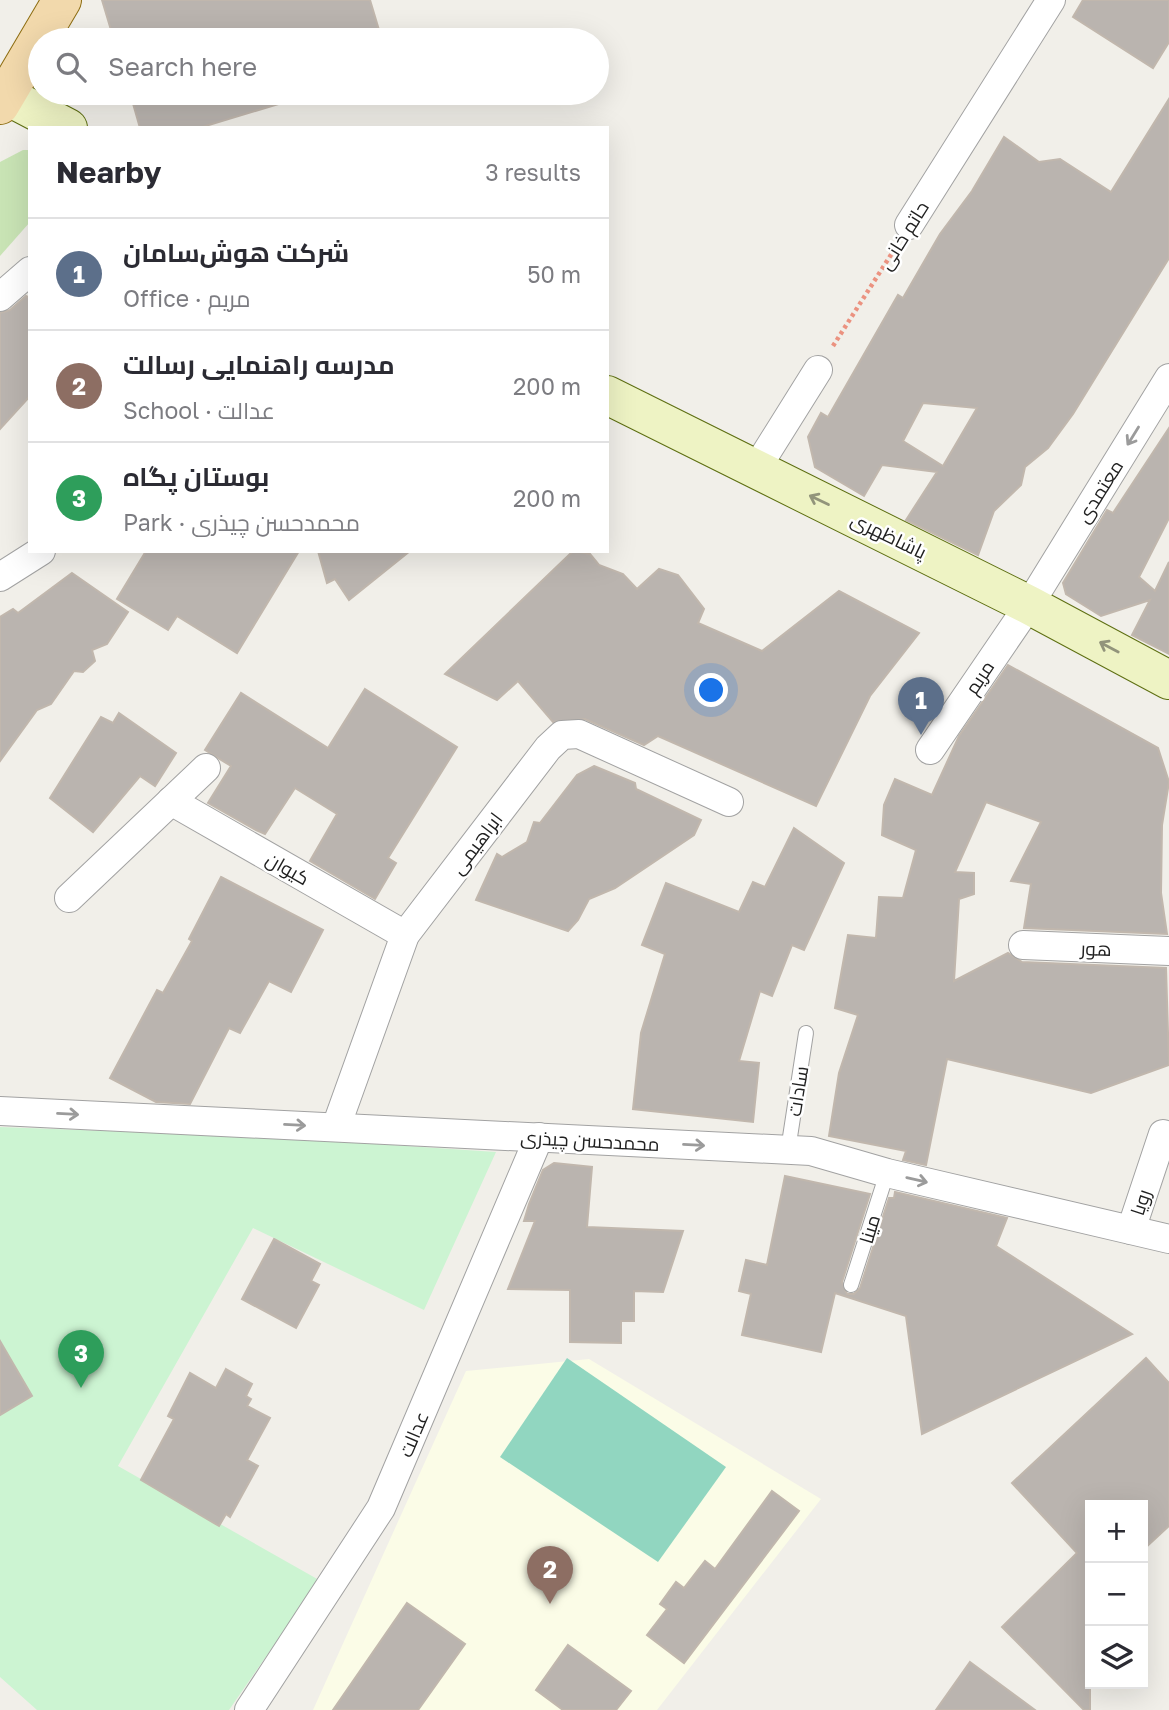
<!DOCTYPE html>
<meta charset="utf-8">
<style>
:root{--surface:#fff;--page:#f7f7f7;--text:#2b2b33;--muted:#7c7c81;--line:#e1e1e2;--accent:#ea580c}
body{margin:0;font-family:"Golos Text",Cairo,sans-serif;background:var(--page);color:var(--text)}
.controls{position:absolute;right:21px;bottom:21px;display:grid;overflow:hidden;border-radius:0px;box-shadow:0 7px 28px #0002}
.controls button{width:63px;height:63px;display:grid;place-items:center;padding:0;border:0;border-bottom:2px solid var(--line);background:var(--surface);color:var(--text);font:35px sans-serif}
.you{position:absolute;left:712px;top:691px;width:24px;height:24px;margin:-18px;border:5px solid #fff;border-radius:50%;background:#1a73e8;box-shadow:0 0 0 10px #1a73e833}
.badge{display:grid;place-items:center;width:46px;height:46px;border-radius:50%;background:var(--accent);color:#fff;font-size:23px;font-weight:700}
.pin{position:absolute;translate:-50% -58px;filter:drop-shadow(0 2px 4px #0008)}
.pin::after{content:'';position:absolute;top:37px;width:24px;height:21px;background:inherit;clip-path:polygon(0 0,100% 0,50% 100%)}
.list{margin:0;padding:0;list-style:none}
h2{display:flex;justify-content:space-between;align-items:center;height:91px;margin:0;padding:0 28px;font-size:30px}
h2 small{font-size:23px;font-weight:400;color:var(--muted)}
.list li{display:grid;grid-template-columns:46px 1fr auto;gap:21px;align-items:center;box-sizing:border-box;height:112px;padding:0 28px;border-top:2px solid var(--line)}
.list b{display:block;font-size:26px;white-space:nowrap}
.list p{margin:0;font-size:23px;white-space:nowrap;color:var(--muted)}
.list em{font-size:23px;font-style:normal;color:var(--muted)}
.icon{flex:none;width:38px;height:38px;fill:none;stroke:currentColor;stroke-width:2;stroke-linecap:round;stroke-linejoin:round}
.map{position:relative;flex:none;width:1169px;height:1710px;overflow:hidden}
.search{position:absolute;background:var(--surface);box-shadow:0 7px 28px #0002;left:28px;top:28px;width:581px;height:77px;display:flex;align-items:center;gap:18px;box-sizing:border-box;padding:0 24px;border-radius:38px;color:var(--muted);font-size:26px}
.panel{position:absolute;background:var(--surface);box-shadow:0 7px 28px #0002;left:28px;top:126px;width:581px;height:427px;border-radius:0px}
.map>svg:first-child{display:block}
</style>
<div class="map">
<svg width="1169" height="1710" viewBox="0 0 1169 1710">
<rect width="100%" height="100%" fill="#f1efe9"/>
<!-- education -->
<path fill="#fbfce7" d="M589,1359L821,1499L657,1710H313L466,1371Z"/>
<!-- grass -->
<path fill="#c9e4b5" d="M23,150H30V222L0,256V162Z"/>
<!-- park -->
<path fill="#ccf4d2" d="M0,1127L272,1137L496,1152L424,1310L253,1228L118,1466L319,1580L229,1710H37L0,1677Z"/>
<!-- pitch -->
<path fill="#91d6c0" d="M567,1358L726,1467L658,1562L500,1457Z"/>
<!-- building -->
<g fill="#bab4af" stroke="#c1b7ad" stroke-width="2" fill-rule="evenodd">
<path d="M102,0H370L382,40H114Z"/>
<path d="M1083,0H1169V42L1153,68L1073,17Z"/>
<path d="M130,93H294L295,99L199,128H140Z"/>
<path d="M1169,99V258L1073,414L1048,448L1025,467L1021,485L994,511L978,555L906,520L937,472L882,465L864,496L815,467L808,437L821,413L828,417L898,295L903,298L940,234L972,191L1004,137L1039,162L1060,159L1111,192ZM923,403L977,408L943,466L903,441Z"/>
<path d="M26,296L30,298V396L0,429V313L10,310Z"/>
<path d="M1169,428V518L1139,577L1155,591L1169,562V654L1132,635L1150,600L1101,616L1066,594L1063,583L1107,510L1113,513Z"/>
<path d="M146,551H299L237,653L177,616L168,630L117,599Z"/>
<path d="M318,551H410L349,600L335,579L327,583Z"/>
<path d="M573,551L590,554L599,565L623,574L637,589L659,569L678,575L704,609L698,623L762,651L839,591L919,633L870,696L816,806L658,736L644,745L585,719L553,722L518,681L497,700L445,674Z"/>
<path d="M72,573L128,612L107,644L92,650L95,661L83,672L74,671L51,704L37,710L0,761V617L13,609L18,613Z"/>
<path d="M1008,665L1158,748L1169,782L1162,825L1161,893L1167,934L1024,928L1031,884L1011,881L1041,822L986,802L955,872L974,873V894L959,899L954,981L1008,953L1022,962L1166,968L1169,1065L1091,1093L947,1059L926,1165L903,1160L906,1151L829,1136L839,1073L858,1015L835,1008L848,935L876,938L879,897L903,898L916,850L882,835L884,805L895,779L932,795L959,736Z"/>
<path d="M365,689L457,747L388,858L396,863L375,899L310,861L337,814L295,788L265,834L256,830L208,803L231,766L205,750L241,693L328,748Z"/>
<path d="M119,713L176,753L155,786L140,776L93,832L50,798L101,717L113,723Z"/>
<path d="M594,766L635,783L636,789L701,820L694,835L615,888L589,899L578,920L568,931L476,900L497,854L502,857L527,842L534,822L540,823L577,775Z"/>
<path d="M794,828L844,863L804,950L792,945L772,996L760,991L739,1061L759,1063L753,1122L633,1109L641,1033L665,954L642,945L666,883L739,912L753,882L765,887Z"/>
<path d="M221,877L323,930L291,992L269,981L240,1033L229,1028L190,1104L156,1102L110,1078L157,990L163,993L192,941L189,939Z"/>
<path d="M554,1163L592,1167L587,1227L683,1231L663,1292L634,1291V1321H621V1343L570,1342V1290L508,1289L535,1221H524L529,1204L543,1170Z"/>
<path d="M785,1176L870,1194L842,1282L847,1294H854L860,1288L889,1198H894L895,1192L1007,1218L996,1246L1132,1334L922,1434L906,1316L835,1293L821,1352L742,1335L751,1294L739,1291L746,1260L767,1265Z"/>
<path d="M274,1239L320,1264L311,1281L319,1285L296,1328L242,1299Z"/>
<path d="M0,1341L32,1396L0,1415Z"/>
<path d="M1146,1358L1169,1383V1526L1143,1550V1505H1090V1710H1084L1002,1627L1077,1553L1012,1483Z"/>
<path d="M226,1369L252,1384L246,1396L251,1399L247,1406L270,1418L247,1460L258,1466L230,1517L226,1514L219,1526L141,1480L174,1419L168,1416L190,1373L216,1388Z"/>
<path d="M772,1491L799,1511L684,1663L647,1635L667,1609L660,1604L676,1582L684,1588L705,1561L715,1569Z"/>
<path d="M407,1603L465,1644L418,1710H333Z"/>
<path d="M568,1645L631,1691L616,1710H563L536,1690Z"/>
<path d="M970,1662L1035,1710H936Z"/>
</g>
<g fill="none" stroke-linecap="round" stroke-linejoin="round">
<defs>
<g id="service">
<path d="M788,1150L806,1033"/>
<path d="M851,1285L887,1173"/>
</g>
<g id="minor">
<path d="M909,225L1051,0"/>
<path d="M0,297L30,271"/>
<path d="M756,469L818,370"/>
<path d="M0,577L41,551"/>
<path d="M930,750L1029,605L1169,378"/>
<path d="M171,801L405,935"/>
<path d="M69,898L206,768"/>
<path d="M1023,945L1169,951"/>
<path d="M0,1111L811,1151L887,1173L1169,1239"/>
<path d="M336,1127L405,935L548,748L562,735L579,734L729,802"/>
<path d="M1131,1230L1163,1134"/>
<path d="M249,1710L381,1508L539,1137"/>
</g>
<g id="secondary">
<path d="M5,95L68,128"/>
<path d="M607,395L1029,605L1169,680"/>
</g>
<path id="primary" d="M0,105L62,0"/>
</defs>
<!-- service casing -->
<use href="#service" stroke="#a2a2a2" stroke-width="16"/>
<!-- minor casing -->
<use href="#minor" stroke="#a2a2a2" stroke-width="30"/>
<!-- secondary casing -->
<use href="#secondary" stroke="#5e6f12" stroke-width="40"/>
<!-- primary casing -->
<use href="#primary" stroke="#8d6d11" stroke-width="40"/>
<!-- path -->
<path stroke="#eb9280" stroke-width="4.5" stroke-dasharray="3.5 3.5" stroke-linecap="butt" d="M833,346L894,250"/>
<!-- service -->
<use href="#service" stroke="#fff" stroke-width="14"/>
<!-- minor -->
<use href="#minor" stroke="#fff" stroke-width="28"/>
<!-- secondary -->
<use href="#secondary" stroke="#eef3c4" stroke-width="38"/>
<!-- primary -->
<use href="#primary" stroke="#f2d9ac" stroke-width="38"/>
</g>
<!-- one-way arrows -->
<defs><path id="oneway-shaft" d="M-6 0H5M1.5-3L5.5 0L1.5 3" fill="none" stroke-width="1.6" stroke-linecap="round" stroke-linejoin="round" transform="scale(1.75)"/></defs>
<g stroke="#9b9b9b">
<use href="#oneway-shaft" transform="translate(1133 436) rotate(122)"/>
<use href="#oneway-shaft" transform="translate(68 1114) rotate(3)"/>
<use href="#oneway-shaft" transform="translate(295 1125) rotate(3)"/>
<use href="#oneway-shaft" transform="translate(694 1145) rotate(3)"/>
<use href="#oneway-shaft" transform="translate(917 1180) rotate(13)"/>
</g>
<g stroke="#92947b">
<use href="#oneway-shaft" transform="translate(819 500) rotate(-154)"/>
<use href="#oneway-shaft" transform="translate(1109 647) rotate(-152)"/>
</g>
<g text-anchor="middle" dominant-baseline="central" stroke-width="5" stroke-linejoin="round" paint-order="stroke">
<!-- street labels -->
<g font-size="19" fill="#212121" stroke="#fff">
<text transform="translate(903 235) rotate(-58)">حاتم خانی</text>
<text transform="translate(1099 491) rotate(-58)">معتمدی</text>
<text transform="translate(889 535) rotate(26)">پاشاظهری</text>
<text transform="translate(979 677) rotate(-56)">مریم</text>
<text transform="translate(476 843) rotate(-53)">ابراهیمی</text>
<text transform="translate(288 868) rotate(30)">کیوان</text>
<text transform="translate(1096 948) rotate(2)">هور</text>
<text transform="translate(797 1091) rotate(-81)">سادات</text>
<text transform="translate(590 1140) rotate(3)">محمدحسن چیذری</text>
<text transform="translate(1140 1202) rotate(-72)">رویا</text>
<text transform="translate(869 1229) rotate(-73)">مینا</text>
<text transform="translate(413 1434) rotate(-67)">عدالت</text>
</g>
</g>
</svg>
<div class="controls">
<button>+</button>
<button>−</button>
<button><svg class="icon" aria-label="layers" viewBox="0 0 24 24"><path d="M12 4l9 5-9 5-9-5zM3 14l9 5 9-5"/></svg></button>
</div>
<div class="you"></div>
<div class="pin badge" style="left:921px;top:735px;background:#5c6f8a">1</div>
<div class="pin badge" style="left:550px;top:1604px;background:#8d6e63">2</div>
<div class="pin badge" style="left:81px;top:1388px;background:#2e9e5b">3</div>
<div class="search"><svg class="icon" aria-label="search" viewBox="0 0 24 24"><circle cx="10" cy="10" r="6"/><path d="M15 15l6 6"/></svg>Search here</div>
<section class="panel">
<h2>Nearby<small>3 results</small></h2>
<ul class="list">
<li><span class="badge" style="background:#5c6f8a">1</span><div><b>شرکت هوش‌سامان</b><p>Office · مریم</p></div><em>50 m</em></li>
<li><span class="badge" style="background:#8d6e63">2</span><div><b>مدرسه راهنمایی رسالت</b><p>School · عدالت</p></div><em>200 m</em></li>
<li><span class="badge" style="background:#2e9e5b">3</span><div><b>بوستان پگاه</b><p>Park · محمدحسن چیذری</p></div><em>200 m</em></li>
</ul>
</section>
</div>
